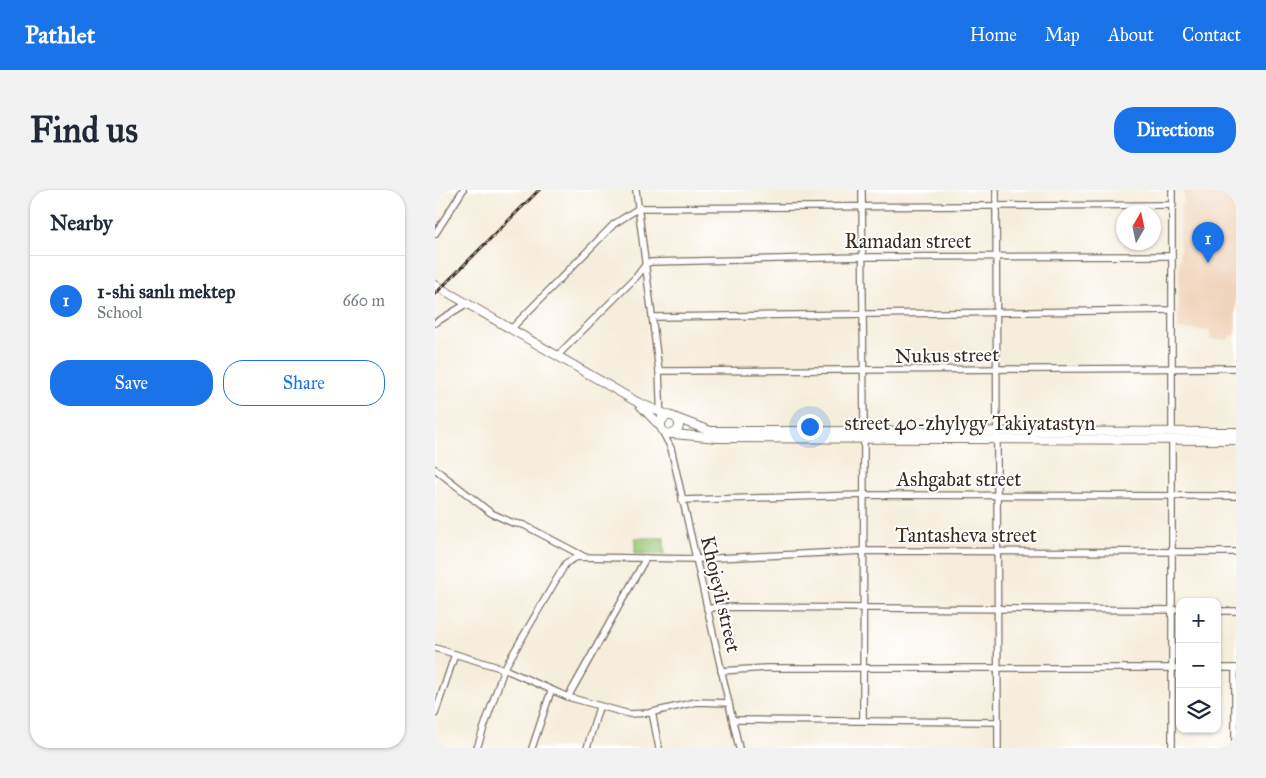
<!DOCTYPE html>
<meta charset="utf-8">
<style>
:root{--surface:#fff;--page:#f2f2f3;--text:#1f2937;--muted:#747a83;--line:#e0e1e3;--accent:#1a73e8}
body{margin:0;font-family:"IM FELL Great Primer",serif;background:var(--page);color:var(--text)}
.controls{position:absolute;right:15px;bottom:15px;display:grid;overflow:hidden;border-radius:10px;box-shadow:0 1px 4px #0004}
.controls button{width:45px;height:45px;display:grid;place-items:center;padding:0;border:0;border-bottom:1px solid var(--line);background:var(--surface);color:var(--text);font:25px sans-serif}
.compass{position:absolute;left:681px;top:15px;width:45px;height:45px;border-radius:50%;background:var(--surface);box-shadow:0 1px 4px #0004;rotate:9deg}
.you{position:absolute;left:374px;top:236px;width:18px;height:18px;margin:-12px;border:4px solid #fff;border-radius:50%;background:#1a73e8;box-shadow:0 0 0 8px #1a73e833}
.badge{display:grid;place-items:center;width:32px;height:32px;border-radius:50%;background:var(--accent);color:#fff;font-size:16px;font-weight:700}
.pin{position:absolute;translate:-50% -41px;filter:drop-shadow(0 1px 2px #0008)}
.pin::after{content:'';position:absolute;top:26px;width:18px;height:15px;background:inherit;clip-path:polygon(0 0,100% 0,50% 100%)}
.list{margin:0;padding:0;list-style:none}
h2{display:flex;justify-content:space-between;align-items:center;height:65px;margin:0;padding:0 20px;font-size:21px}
h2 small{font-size:16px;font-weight:400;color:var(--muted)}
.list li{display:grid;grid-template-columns:32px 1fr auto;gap:15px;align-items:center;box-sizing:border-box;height:90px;padding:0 20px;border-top:1px solid var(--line)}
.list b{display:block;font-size:19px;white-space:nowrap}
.list p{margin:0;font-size:16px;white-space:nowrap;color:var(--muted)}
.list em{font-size:16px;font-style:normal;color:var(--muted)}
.actions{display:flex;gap:10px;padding:15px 20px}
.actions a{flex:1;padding:11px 0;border:1px solid var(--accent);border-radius:20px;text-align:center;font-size:18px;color:var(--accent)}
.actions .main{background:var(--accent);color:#fff}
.icon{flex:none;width:28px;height:28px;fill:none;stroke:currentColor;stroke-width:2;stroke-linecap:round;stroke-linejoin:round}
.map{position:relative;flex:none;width:801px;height:558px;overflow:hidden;border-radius:20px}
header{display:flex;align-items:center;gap:30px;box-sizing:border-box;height:70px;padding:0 25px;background:var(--accent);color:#fff}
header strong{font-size:24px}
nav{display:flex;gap:28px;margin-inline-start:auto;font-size:18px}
.intro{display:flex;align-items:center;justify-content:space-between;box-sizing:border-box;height:120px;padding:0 30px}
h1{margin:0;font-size:35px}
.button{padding:12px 22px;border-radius:20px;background:var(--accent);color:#fff;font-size:18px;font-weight:700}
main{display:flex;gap:30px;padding:0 30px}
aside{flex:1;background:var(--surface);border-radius:20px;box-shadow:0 1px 4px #0004}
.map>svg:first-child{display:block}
</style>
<header>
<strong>Pathlet</strong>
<nav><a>Home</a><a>Map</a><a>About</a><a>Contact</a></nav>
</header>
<div class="intro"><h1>Find us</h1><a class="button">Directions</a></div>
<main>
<aside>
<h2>Nearby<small></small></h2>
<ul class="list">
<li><span class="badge">1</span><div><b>1-shi sanlı mektep</b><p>School</p></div><em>660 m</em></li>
</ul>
<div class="actions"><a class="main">Save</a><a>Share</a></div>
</aside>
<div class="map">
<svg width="801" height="558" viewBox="0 0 801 558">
<rect width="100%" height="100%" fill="#fff"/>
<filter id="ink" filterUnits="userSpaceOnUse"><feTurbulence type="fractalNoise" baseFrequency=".02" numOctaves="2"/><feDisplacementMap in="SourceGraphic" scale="10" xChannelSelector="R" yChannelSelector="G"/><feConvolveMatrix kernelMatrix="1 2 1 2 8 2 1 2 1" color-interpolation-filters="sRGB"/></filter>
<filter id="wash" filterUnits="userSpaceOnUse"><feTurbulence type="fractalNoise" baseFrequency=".0096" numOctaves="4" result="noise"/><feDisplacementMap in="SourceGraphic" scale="20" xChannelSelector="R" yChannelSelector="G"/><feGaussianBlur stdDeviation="1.12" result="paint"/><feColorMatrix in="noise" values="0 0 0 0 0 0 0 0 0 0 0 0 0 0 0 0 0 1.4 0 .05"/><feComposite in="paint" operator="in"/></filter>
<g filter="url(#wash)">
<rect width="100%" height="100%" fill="#f6eedc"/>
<!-- built -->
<path fill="#f0d5bc" d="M749,0H801V146H794V150L775,149V141L743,139L746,14L749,13Z"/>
<!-- green -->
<rect fill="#99c572" stroke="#6a7848" x="200" y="348" width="29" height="16"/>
</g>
<g filter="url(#ink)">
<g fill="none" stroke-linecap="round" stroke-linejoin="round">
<defs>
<g id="minor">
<path d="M201,0L224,181L226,233"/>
<path d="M427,0L429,240"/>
<path d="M561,0L563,558"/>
<path d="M0,44L28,0"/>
<path d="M218,127L737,120"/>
<path d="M0,133L31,114"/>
<path d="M76,139L179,34L204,18L738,15"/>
<path d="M122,166L202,86L211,74L216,72L427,67L737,66"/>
<path d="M224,181L801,178"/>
<path d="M227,241L236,258L304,558"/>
<path d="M737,242V0"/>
<path d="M737,250V558"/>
<path d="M0,279L56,323L78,333L89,335L148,366"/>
<path d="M247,310L429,305L801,306"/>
<path d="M272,419L283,417L745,420"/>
<path d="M782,421H801"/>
<path d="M0,458L69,479L133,507L194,524L214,523L261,512L294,513"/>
<path d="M782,478H801"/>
<path d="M800,478V558"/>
<path d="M286,481L331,478H745"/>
<path d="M133,507L211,368"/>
<path d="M217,522L224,558"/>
<path d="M0,524L20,464"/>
<path d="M428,529L429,248"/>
<path d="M298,530L563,532"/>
<path d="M42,558L69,479L131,373L142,367L261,369L429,361L801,362"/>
<path d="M97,558L116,501"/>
<path d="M152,558L164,517"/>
</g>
<g id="major">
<path d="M0,95L202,212L235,226"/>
<path d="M205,215L225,236"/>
<circle cx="235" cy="235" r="9"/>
<path d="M241,228L275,241L801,242"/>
<path d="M238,244L283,248L801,250"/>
</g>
</defs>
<!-- minor casing -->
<use href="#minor" stroke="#7c6f60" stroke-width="8"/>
<!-- major casing -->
<use href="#major" stroke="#7c6f60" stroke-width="10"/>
<!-- minor -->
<use href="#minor" stroke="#fff" stroke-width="5.5"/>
<!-- major -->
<use href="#major" stroke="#fff" stroke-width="8"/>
<defs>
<path id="rail" d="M0,104L104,0"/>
</defs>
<!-- rail casing -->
<use href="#rail" stroke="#3b2a1e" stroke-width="3"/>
<!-- rail -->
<use href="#rail" stroke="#fff" stroke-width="1" stroke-dasharray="4" stroke-linecap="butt"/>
</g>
</g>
<g text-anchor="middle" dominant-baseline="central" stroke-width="4" stroke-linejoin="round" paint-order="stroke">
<!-- street labels -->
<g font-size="20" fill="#3b2a1e" stroke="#fff">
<text x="473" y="51">Ramadan street</text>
<text transform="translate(512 165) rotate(-1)">Nukus street</text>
<text x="535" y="233">street 40-zhylygy Takiyatastyn</text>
<text x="524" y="289">Ashgabat street</text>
<text x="531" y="345">Tantasheva street</text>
<text transform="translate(286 404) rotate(77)">Khojeyli street</text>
</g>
</g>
</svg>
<div class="controls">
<button>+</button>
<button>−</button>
<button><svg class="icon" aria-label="layers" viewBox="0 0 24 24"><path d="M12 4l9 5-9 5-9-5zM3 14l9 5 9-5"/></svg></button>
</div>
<svg class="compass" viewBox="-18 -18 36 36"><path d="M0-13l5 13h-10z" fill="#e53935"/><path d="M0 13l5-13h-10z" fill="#747a83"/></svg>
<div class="you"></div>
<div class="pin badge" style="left:773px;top:73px">1</div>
</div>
</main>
